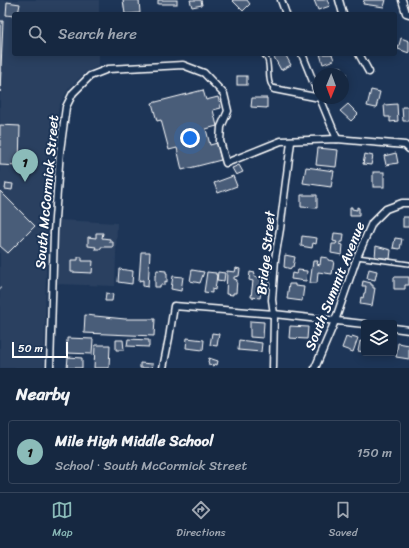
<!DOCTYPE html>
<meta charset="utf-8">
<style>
:root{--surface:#162841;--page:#1f3048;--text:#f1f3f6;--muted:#9ea6b1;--line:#35445a;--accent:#8bbbb9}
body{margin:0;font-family:Sriracha,sans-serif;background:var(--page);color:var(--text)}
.controls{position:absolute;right:12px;bottom:12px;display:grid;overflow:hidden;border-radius:4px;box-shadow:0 2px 10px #0003}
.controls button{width:36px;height:36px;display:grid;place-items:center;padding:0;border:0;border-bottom:1px solid var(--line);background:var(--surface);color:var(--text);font:20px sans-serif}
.compass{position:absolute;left:313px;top:68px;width:36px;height:36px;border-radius:50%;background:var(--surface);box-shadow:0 2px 10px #0003;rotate:181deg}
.scale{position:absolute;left:12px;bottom:10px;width:56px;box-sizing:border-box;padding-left:4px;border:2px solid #fff;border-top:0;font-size:11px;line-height:14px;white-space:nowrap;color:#fff;-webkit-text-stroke:3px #1d3557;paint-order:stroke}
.you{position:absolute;left:190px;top:138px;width:14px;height:14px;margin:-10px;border:3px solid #fff;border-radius:50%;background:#1a73e8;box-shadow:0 0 0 6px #1a73e833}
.badge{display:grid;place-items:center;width:26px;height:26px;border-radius:50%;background:var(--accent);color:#111;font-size:13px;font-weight:700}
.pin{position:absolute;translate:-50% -33px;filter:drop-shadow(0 1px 2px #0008)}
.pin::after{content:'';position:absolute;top:21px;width:14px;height:12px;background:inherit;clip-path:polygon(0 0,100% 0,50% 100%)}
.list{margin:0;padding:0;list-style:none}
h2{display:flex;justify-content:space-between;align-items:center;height:52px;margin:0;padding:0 16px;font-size:17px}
h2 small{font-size:13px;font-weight:400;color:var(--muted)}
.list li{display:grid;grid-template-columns:26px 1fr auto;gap:12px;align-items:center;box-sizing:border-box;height:64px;margin:0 8px 8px;padding:0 8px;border:1px solid var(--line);border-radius:4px}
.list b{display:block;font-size:15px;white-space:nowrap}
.list p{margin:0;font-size:13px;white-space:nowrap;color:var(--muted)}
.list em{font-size:13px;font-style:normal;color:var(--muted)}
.icon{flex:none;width:22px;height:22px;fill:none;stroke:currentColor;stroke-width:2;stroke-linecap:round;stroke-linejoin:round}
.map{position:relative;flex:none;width:409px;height:368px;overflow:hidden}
.search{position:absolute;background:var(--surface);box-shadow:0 2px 10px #0003;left:12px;right:12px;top:12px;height:44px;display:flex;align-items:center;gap:10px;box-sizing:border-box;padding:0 14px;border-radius:4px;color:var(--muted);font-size:15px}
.sheet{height:124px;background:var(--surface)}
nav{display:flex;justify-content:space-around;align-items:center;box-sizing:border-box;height:56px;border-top:1px solid var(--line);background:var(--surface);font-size:11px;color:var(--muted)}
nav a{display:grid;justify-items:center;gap:2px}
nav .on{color:var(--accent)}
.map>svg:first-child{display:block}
</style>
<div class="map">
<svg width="409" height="368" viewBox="0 0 409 368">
<rect width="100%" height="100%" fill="#1d3557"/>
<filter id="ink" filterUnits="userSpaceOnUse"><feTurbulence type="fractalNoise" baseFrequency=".025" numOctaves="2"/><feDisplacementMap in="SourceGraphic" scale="8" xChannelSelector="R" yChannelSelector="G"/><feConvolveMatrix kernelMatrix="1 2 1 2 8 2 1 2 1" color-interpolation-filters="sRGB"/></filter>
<g filter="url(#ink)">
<!-- built -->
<g fill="#2a4161">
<path d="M0,0H99V14H14V54H99V66L86,72L69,88L59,106L54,141L47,223L44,368H0Z"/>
<path d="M59,220L117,223L115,286L56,284Z"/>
</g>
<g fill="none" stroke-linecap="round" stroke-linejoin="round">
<!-- stream -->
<path stroke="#a0aab8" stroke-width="2" d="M0,288V289"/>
</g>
<!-- building -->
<g fill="#4a5d79" stroke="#fff">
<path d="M123,0H139L140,13L125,14Z"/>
<rect x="158" y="0" width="19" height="4"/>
<path d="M190,0H201L202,5L192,7Z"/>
<path d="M232,0H247L250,4L243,11Z"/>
<path d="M314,0H327L330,6L318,10Z"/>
<path d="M364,0H386L384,7L363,4Z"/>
<path d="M7,2L20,4L18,14H14V16L6,15Z"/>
<path d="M0,21H3L0,92Z"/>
<path d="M401,38L409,41V53L398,49Z"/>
<path d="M279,54H285L291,65L281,70L274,57Z"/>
<path d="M320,54H332L334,60L323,64Z"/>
<path d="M336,67H342V73H346V87H343V74H336Z"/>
<rect x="237" y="76" width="10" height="9"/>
<path d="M203,90L206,100L218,97L221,108L213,110L217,126L206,129L210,145L217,143L221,160L182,170L177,148L169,150L161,120L157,121L152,103Z"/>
<path d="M371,90L380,92L376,108L367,106Z"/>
<path d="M252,98H267V108L251,107Z"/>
<path d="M348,104L358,114L351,121L340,111Z"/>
<path d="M397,104L398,121L390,122V117H385L384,105Z"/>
<path d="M402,107H409V121H403Z"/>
<path d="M0,125L20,126L19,166L0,165Z"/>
<path d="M318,148L338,150L336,167L316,165Z"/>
<path d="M396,153L398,163L386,165L384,156Z"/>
<path d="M365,154L373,156L371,165L363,164Z"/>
<path d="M239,165L243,172L236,175L232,168Z"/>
<path d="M306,167L334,171L331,187L303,183Z"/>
<rect x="373" y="172" width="11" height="15"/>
<path d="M233,176L237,186L218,193L214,183Z"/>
<path d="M6,183L13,184L12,190L5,189Z"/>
<path d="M0,191L35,226L8,253L0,246Z"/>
<path d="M301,195H317V208L301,207Z"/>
<path d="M350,207H352V209L357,210V207L359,208V216H350Z"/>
<rect x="403" y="217" width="6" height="10"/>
<path d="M96,233H103L102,238L110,239V242H113V247H101V249H95L96,247L88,246V237L96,238Z"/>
<path d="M334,233L344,234L343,242H340V244L343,245L342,255L331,253L332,244H336L337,242L333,241Z"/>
<path d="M302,236L317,238L316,244L313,243L312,248L301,246Z"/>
<path d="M395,238L402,239L400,249L393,248Z"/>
<path d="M376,246L391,250L390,259L375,257Z"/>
<path d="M141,252H150L148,287L143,286V280L139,281Z"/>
<path d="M285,255L295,257L293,267H291V269L284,267Z"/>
<path d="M78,257H82V261H93L92,273L71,272V260H78Z"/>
<path d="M321,257L328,258V260L334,261L332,274L318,272L317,283H310L313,261H318L317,264L320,265Z"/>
<path d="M236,268L240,269L239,276L234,277V279L237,280L236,293H233V295L226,294L227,271L235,272Z"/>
<path d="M119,269L133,271L132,284L118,282Z"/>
<path d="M369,269L377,271L375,280L367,278Z"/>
<path d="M157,270L166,271V273H167V282L165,281V285H160V287H155V275H156Z"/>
<path d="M192,270L204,272L200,283L190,281Z"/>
<path d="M298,270L307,271L306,281L291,279L292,273L296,274Z"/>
<path d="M207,272L216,273V275H217L215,290L212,289V293L204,292Z"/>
<path d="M218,272L225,273L224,281L217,280Z"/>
<path d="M250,272L255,273L254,277L263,278L260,298L251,297L253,281L249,280Z"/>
<path d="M173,276L183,277L181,291L171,289Z"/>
<path d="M394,277H409V285H405V289H394Z"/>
<path d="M363,281L371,283V285H373V288H375L372,306L360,304L361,297L363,298L364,293H365L366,286H362Z"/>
<path d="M289,284H295V286L304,287L302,301L287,299Z"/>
<path d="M106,293L113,294L112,301H105Z"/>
<path d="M85,315L125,319H155L154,336L84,333Z"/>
<path d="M250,321L264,322L263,338L250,337Z"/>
<path d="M290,326L308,327L307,339L289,338Z"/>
<path d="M212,333L219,334L217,346L210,345Z"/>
<path d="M352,336L358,338L353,352L342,348L346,337L351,339Z"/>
<path d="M312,337L317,338L316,346L310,345Z"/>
<path d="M67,338L93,339L92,354L67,353Z"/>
<path d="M187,338L204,340L203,350L186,348Z"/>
<path d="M128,339L149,340V347L127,346Z"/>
<path d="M116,340H123L124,350H116Z"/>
<path d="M239,340L262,343L261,352L238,350Z"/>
<path d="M363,340L364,352L358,351L360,341L363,342Z"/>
<path d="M398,343L409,345V359L396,357Z"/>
<path d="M95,345H110L109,368H94Z"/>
<path d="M68,357L82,358V368H67Z"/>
<path d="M209,358L218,361L217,365L214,364V366L208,365L209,363L208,362Z"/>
<path d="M140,363L153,364L152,368H140Z"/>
</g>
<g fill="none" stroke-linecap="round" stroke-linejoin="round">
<defs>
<g id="lane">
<path d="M263,54C271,60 267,74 270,83C271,86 273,87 274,89"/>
<path d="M357,257L409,264"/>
</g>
<g id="street">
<path d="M281,0L286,14"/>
<path d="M339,0L343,14"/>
<path d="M402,0L406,13L409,14"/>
<path d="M302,54L319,96"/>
<path d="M359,54L369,72"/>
<path d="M274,89L320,98"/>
<path d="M320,98L337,139"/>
<path d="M394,328L409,330"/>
<path d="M50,368L54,232L60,151L66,107L73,93L90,76L108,69L183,65L204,73L224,94L228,111L221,127L220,141L226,163L281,141L337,139L405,145L409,149"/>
<path d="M163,368L169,338L174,306L274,314L364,324"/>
<path d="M273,368L274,314L272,300L275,259L280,229L291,142"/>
<path d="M315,368L335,321L357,257L372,223L386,209L402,203H409"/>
</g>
</defs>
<!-- lane casing -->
<use href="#lane" stroke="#fff" stroke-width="6"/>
<!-- street casing -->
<use href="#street" stroke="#fff" stroke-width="9"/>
<!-- lane -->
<use href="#lane" stroke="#1d3557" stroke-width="3"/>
<!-- street -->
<use href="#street" stroke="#1d3557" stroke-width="6"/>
</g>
</g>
<g text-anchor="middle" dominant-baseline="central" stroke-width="4" stroke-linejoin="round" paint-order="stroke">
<!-- street labels -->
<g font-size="14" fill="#fff" stroke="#1d3557">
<text transform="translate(47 192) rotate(-85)">South McCormick Street</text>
<text transform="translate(266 253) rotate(-84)">Bridge Street</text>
<text transform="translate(335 286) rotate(-68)">South Summit Avenue</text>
</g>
</g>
</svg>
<div class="controls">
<button><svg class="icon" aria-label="layers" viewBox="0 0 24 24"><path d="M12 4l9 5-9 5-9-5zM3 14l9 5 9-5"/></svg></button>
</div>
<svg class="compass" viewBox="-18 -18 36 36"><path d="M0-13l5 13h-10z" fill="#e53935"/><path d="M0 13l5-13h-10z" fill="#9ea6b1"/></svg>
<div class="scale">50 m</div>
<div class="you"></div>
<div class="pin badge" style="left:25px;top:182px">1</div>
<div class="search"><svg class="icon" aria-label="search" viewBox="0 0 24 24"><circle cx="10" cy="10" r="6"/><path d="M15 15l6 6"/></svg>Search here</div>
</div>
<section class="sheet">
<h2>Nearby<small></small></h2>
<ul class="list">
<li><span class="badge">1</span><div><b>Mile High Middle School</b><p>School · South McCormick Street</p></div><em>150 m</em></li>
</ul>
</section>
<nav>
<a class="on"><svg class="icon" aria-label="map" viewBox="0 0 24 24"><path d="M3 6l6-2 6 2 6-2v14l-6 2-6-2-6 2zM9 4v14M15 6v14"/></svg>Map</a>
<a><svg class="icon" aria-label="directions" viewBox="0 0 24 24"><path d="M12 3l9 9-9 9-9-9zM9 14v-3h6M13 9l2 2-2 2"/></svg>Directions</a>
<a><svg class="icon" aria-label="saved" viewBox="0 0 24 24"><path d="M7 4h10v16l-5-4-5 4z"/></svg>Saved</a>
</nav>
